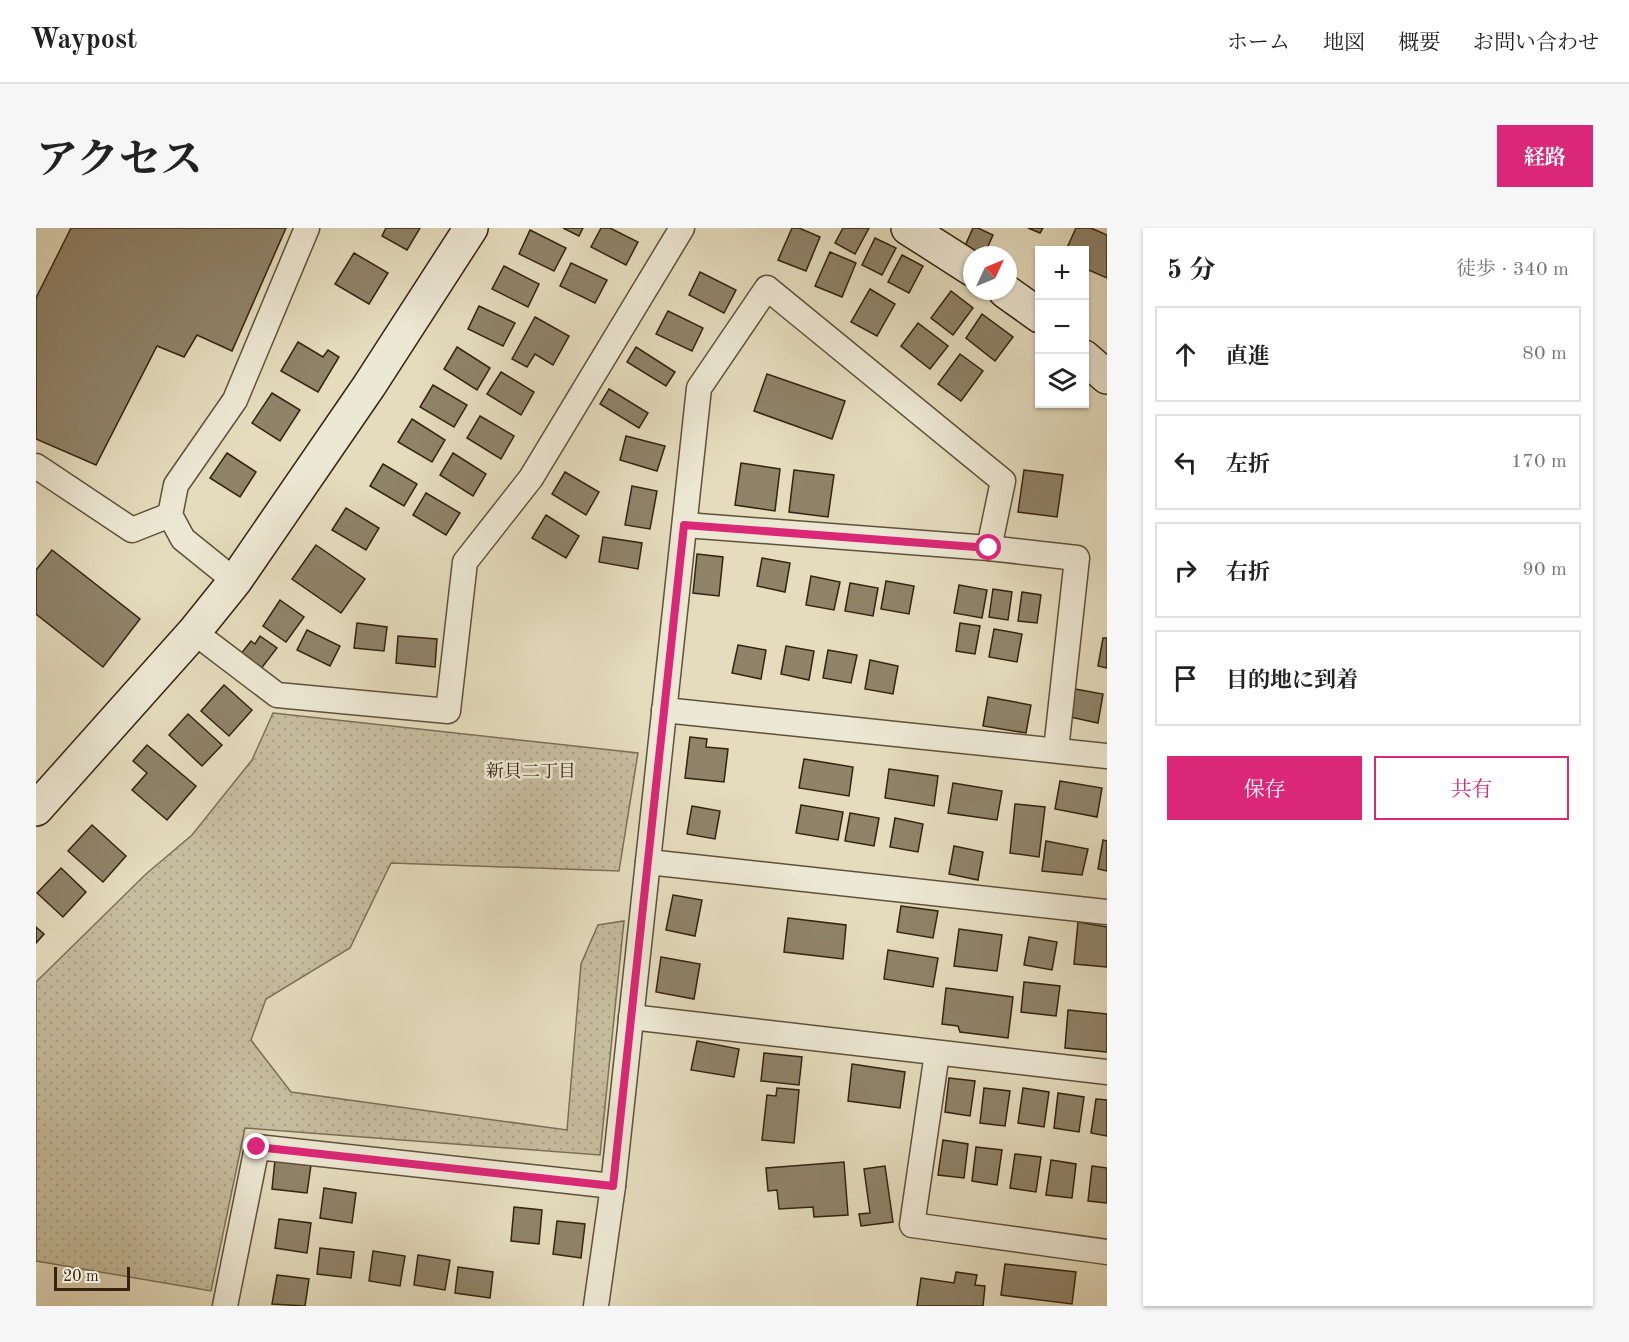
<!DOCTYPE html>
<html lang="ja">
<meta charset="utf-8">
<style>
:root{--surface:#fff;--page:#f6f6f6;--text:#222;--muted:#767676;--line:#e0e0e0;--accent:#db2777}
body{margin:0;font-family:"Old Standard TT","Noto Serif JP",serif;background:var(--page);color:var(--text)}
.controls{position:absolute;right:18px;top:18px;display:grid;overflow:hidden;border-radius:0px;box-shadow:0 2px 4px #0004}
.controls button{width:54px;height:54px;display:grid;place-items:center;padding:0;border:0;border-bottom:2px solid var(--line);background:var(--surface);color:var(--text);font:30px sans-serif}
.compass{position:absolute;left:927px;top:18px;width:54px;height:54px;border-radius:50%;background:var(--surface);box-shadow:0 2px 4px #0004;rotate:46deg}
.scale{position:absolute;left:18px;bottom:15px;width:76px;box-sizing:border-box;padding-left:6px;border:3px solid #33230f;border-top:0;font-size:16px;line-height:21px;white-space:nowrap;color:#33230f;-webkit-text-stroke:4px #ede8d4;paint-order:stroke}
.stop{position:absolute;width:18px;height:18px;margin:-14px;border:4px solid #db2777;border-radius:50%;background:#fff}
.stop.end{background:#db2777;border-color:#fff;box-shadow:0 2px 6px #0008}
.list{margin:0;padding:0;list-style:none}
h2{display:flex;justify-content:space-between;align-items:center;height:78px;margin:0;padding:0 24px;font-size:26px}
h2 small{font-size:20px;font-weight:400;color:var(--muted)}
.list li{display:grid;grid-template-columns:39px 1fr auto;gap:18px;align-items:center;box-sizing:border-box;height:96px;margin:0 12px 12px;padding:0 12px;border:2px solid var(--line);border-radius:0px}
.list b{display:block;font-size:22px;white-space:nowrap}
.list em{font-size:20px;font-style:normal;color:var(--muted)}
.actions{display:flex;gap:12px;padding:18px 24px}
.actions a{flex:1;padding:14px 0;border:2px solid var(--accent);border-radius:0px;text-align:center;font-size:21px;color:var(--accent)}
.actions .main{background:var(--accent);color:#fff}
.icon{flex:none;width:33px;height:33px;fill:none;stroke:currentColor;stroke-width:2;stroke-linecap:round;stroke-linejoin:round}
.map{position:relative;flex:none;width:1071px;height:1078px;overflow:hidden;border-radius:0px}
header{display:flex;align-items:center;gap:36px;box-sizing:border-box;height:84px;padding:0 30px;background:var(--surface);border-bottom:2px solid var(--line)}
header strong{font-size:28px}
nav{display:flex;gap:33px;margin-inline-start:auto;font-size:21px}
.intro{display:flex;align-items:center;justify-content:space-between;box-sizing:border-box;height:144px;padding:0 36px}
h1{margin:0;font-size:42px}
.button{padding:15px 27px;border-radius:0px;background:var(--accent);color:#fff;font-size:21px;font-weight:700}
main{display:flex;gap:36px;padding:0 36px}
aside{flex:1;background:var(--surface);border-radius:0px;box-shadow:0 2px 4px #0004}
.map>svg:first-child{display:block}
</style>
<header>
<strong>Waypost</strong>
<nav><a>ホーム</a><a>地図</a><a>概要</a><a>お問い合わせ</a></nav>
</header>
<div class="intro"><h1>アクセス</h1><a class="button">経路</a></div>
<main>
<div class="map">
<svg width="1071" height="1078" viewBox="0 0 1071 1078">
<defs>
<pattern id="grass-dots" width="8" height="8" patternUnits="userSpaceOnUse" patternTransform="scale(1.5)"><rect width="8" height="8" fill="#c6bd9f"/><path d="M2 2h.1M6 6h.1" fill="none" stroke="#aba288" stroke-width="1.8" stroke-linecap="round"/></pattern>
</defs>
<rect width="100%" height="100%" fill="#e4dcbd"/>
<filter id="stains"><feTurbulence type="fractalNoise" baseFrequency=".00333" numOctaves="4"/><feColorMatrix values="0 0 0 0 .2 0 0 0 0 .09 0 0 0 0 .02 0 0 0 .5 -.17"/></filter>
<radialGradient id="worn" r=".72"><stop offset=".6" stop-color="#630" stop-opacity="0"/><stop offset="1" stop-color="#630" stop-opacity=".3"/></radialGradient>
<!-- grass -->
<path fill="url(#grass-dots)" stroke="#7c7057" stroke-width="1.5" d="M237,485L602,525L583,643L355,635L314,720L230,771L215,812L255,864L531,902L545,736L562,697L588,693L564,927L209,900L175,1063L0,1033V754L110,646L156,607L216,532Z"/>
<!-- building -->
<g fill="#8f8369" stroke="#33230f" stroke-width="1.5">
<path d="M35,0H250L196,123L161,107L148,129L121,118L60,237L0,211V70Z"/>
<path d="M350,0H384L371,22L346,8Z"/>
<path d="M527,0H547L543,8Z"/>
<path d="M565,0H574L602,14L590,37L555,19Z"/>
<path d="M756,0H763L784,9L770,43L742,32Z"/>
<path d="M807,0H833L819,26L799,15Z"/>
<path d="M937,0H942L957,7L948,27L929,18Z"/>
<path d="M992,0H1007L1004,5Z"/>
<path d="M1040,0H1055L1071,7V50L1048,40V22H1030Z"/>
<path d="M494,2L530,20L518,43L483,26Z"/>
<path d="M839,10L860,20L846,47L826,37Z"/>
<path d="M794,24L820,35L806,69L779,58Z"/>
<path d="M318,25L352,45L333,76L299,56Z"/>
<path d="M866,27L887,38L873,65L852,54Z"/>
<path d="M535,35L571,52L559,75L524,58Z"/>
<path d="M468,38L503,56L492,79L456,61Z"/>
<path d="M664,44L700,62L688,85L653,67Z"/>
<path d="M834,61L859,76L841,108L815,94Z"/>
<path d="M915,63L937,80L917,107L895,90Z"/>
<path d="M443,78L479,95L467,118L432,101Z"/>
<path d="M632,83L667,100L656,123L620,106Z"/>
<path d="M946,86L977,109L959,133L930,110Z"/>
<path d="M499,89L533,108L517,137L499,126L491,139L476,131Z"/>
<path d="M882,95L912,118L894,141L865,118Z"/>
<path d="M262,114L287,129L292,122L303,129L282,164L245,143Z"/>
<path d="M421,119L454,140L441,162L408,141Z"/>
<path d="M600,119L639,144L630,158L591,134Z"/>
<path d="M924,126L947,143L925,173L902,156Z"/>
<path d="M465,144L498,164L485,187L451,166Z"/>
<path d="M731,146L809,173L796,211L718,183Z"/>
<path d="M397,157L431,177L418,199L384,179Z"/>
<path d="M573,161L612,185L603,200L564,176Z"/>
<path d="M236,165L264,182L244,213L216,195Z"/>
<path d="M444,188L478,208L465,231L431,210Z"/>
<path d="M376,191L409,212L396,234L362,214Z"/>
<path d="M590,208L629,218L621,243L584,232Z"/>
<path d="M191,225L220,244L204,269L174,250Z"/>
<path d="M417,225L450,246L437,268L404,247Z"/>
<path d="M705,235L744,241L739,283L699,277Z"/>
<path d="M347,236L381,256L368,278L334,258Z"/>
<path d="M758,242L798,247L792,289L753,284Z"/>
<path d="M988,242L1027,247L1021,289L982,284Z"/>
<path d="M529,244L563,264L550,287L516,266Z"/>
<path d="M596,258L621,263L614,301L589,297Z"/>
<path d="M390,265L424,285L410,307L377,287Z"/>
<path d="M310,280L343,300L330,322L296,302Z"/>
<path d="M510,287L543,308L530,330L496,310Z"/>
<path d="M567,309L606,315L602,341L563,334Z"/>
<path d="M280,317L329,351L305,385L256,351Z"/>
<path d="M16,322L104,391L67,439L0,386V342Z"/>
<path d="M661,326L687,329L683,368L657,365Z"/>
<path d="M726,330L754,335L749,364L721,358Z"/>
<path d="M775,348L804,354L798,382L770,377Z"/>
<path d="M850,353L878,358L873,386L845,381Z"/>
<path d="M814,355L842,360L837,388L809,383Z"/>
<path d="M923,357L951,362L946,390L918,385Z"/>
<path d="M957,361L976,364L972,392L953,389Z"/>
<path d="M986,364L1005,367L1001,395L982,393Z"/>
<path d="M244,372L268,389L250,414L227,398Z"/>
<path d="M321,395L351,399L348,423L318,420Z"/>
<path d="M924,395L944,398L939,426L920,423Z"/>
<path d="M958,401L986,406L981,434L953,429Z"/>
<path d="M271,402L304,418L294,438L261,422Z"/>
<path d="M224,408L241,420L224,442L204,427L215,413L219,416Z"/>
<path d="M362,408L401,411L399,439L360,435Z"/>
<path d="M1067,410H1071V440L1062,438Z"/>
<path d="M702,417L730,422L725,451L696,445Z"/>
<path d="M750,418L778,423L773,452L745,446Z"/>
<path d="M792,422L821,427L815,455L787,450Z"/>
<path d="M834,432L862,438L857,466L829,461Z"/>
<path d="M188,457L216,482L193,508L165,483Z"/>
<path d="M1039,461L1067,466L1062,495L1034,489Z"/>
<path d="M952,469L995,477L990,505L947,498Z"/>
<path d="M152,486L186,517L166,538L133,507Z"/>
<path d="M654,509L671,511L670,519L692,521L688,554L649,550Z"/>
<path d="M111,517L160,558L131,592L96,562L111,545L97,533Z"/>
<path d="M768,531L817,539L813,568L763,560Z"/>
<path d="M853,541L902,548L898,578L849,570Z"/>
<path d="M1024,553L1066,560L1061,589L1019,581Z"/>
<path d="M917,555L966,563L961,592L912,585Z"/>
<path d="M979,576L1009,579L1003,629L974,625Z"/>
<path d="M765,577L807,584L802,612L760,605Z"/>
<path d="M656,578L684,583L679,611L651,606Z"/>
<path d="M814,585L843,590L838,618L809,613Z"/>
<path d="M859,590L887,596L882,624L854,619Z"/>
<path d="M56,597L90,628L67,654L32,623Z"/>
<path d="M1067,612L1071,613V643L1062,641Z"/>
<path d="M1010,613L1052,621L1046,647L1006,643Z"/>
<path d="M918,618L947,624L942,652L913,646Z"/>
<path d="M25,640L50,664L27,689L1,665Z"/>
<path d="M637,667L666,672L659,708L630,702Z"/>
<path d="M865,678L902,683L897,710L861,704Z"/>
<path d="M752,690L810,697L807,731L748,724Z"/>
<path d="M1042,694L1071,699V739L1038,736Z"/>
<path d="M0,699L8,706L0,715Z"/>
<path d="M923,701L966,707L961,743L918,738Z"/>
<path d="M993,709L1021,714L1016,742L988,737Z"/>
<path d="M852,722L902,730L897,759L848,751Z"/>
<path d="M625,729L664,736L658,771L620,764Z"/>
<path d="M988,754L1024,758L1020,788L985,784Z"/>
<path d="M910,760L977,769L972,810L924,804L922,798L906,796Z"/>
<path d="M1032,782L1071,786V824L1029,820Z"/>
<path d="M661,813L703,821L698,849L655,842Z"/>
<path d="M728,825L766,829L763,857L725,853Z"/>
<path d="M816,836L869,844L864,880L812,873Z"/>
<path d="M913,850L939,853L934,888L909,884Z"/>
<path d="M741,860L763,862L758,915L726,912L731,867L740,868Z"/>
<path d="M948,860L974,863L969,898L944,895Z"/>
<path d="M987,860L1013,864L1008,899L982,895Z"/>
<path d="M1022,865L1048,869L1043,904L1018,900Z"/>
<path d="M1060,871L1071,872V908L1055,905Z"/>
<path d="M907,912L932,916L928,950L902,947Z"/>
<path d="M940,919L966,922L961,957L936,953Z"/>
<path d="M979,926L1005,929L1000,964L974,960Z"/>
<path d="M239,932L275,937L271,965L236,961Z"/>
<path d="M1015,932L1040,936L1036,970L1010,967Z"/>
<path d="M808,934L812,987L778,989L777,979L743,981L741,962L732,963L730,940Z"/>
<path d="M849,938L857,994L825,998L823,986L834,985L828,941Z"/>
<path d="M1056,938L1071,940V975L1052,973Z"/>
<path d="M288,960L320,965L316,995L284,990Z"/>
<path d="M478,979L506,982L503,1016L475,1013Z"/>
<path d="M243,991L275,995L271,1025L239,1020Z"/>
<path d="M521,993L549,996L545,1030L517,1026Z"/>
<path d="M284,1020L318,1024L315,1050L281,1046Z"/>
<path d="M337,1023L369,1028L364,1058L333,1053Z"/>
<path d="M382,1027L414,1032L409,1062L378,1057Z"/>
<path d="M969,1036L1040,1044L1036,1076L965,1067Z"/>
<path d="M422,1039L457,1044L454,1070L419,1065Z"/>
<path d="M920,1044L941,1047L939,1057L949,1058L947,1078H881L885,1050L918,1055Z"/>
<path d="M241,1047L273,1051L269,1078L236,1076Z"/>
</g>
<g fill="none" stroke-linecap="round" stroke-linejoin="round">
<defs>
<g id="street">
<path d="M0,238L96,302L134,287"/>
<path d="M649,297L953,320L1041,330L1020,522"/>
<path d="M199,353L147,311L134,287L140,257L199,172L271,0"/>
<path d="M158,404L241,467L412,483L429,334L495,250L646,0"/>
<path d="M628,482L1071,528"/>
<path d="M612,634L1071,684"/>
<path d="M595,789L1071,844"/>
<path d="M901,825L876,997L1071,1024"/>
<path d="M189,1078L221,919L577,958"/>
<path d="M560,1078L577,958L663,160L731,60L967,253L953,320"/>
</g>
<g id="secondary">
<path d="M872,0L936,41"/>
<path d="M969,63L1004,88"/>
<path d="M1048,129L1071,149"/>
<path d="M0,581L158,404L199,353L333,158L435,0"/>
</g>
</defs>
<!-- street casing -->
<use href="#street" stroke="#5f513a" stroke-width="27"/>
<!-- secondary casing -->
<use href="#secondary" stroke="#33230f" stroke-width="36"/>
<!-- street -->
<use href="#street" stroke="#ede8d4" stroke-width="24"/>
<!-- secondary -->
<use href="#secondary" stroke="#ede8d4" stroke-width="33"/>
</g>
<g fill="none" stroke-linecap="round" stroke-linejoin="round">
<!-- route -->
<path stroke="#db2777" stroke-width="8" d="M221,919L577,958L648,297L953,320"/>
</g>
<g text-anchor="middle" dominant-baseline="central" stroke-width="5" stroke-linejoin="round" paint-order="stroke">
<!-- neighbourhood labels -->
<g font-size="18" fill="#33230f" stroke="#ede8d4">
<text x="495" y="544">新貝二丁目</text>
</g>
</g>
<rect width="100%" height="100%" filter="url(#stains)"/>
<rect width="100%" height="100%" fill="url(#worn)"/>
</svg>
<div class="controls">
<button>+</button>
<button>−</button>
<button><svg class="icon" aria-label="layers" viewBox="0 0 24 24"><path d="M12 4l9 5-9 5-9-5zM3 14l9 5 9-5"/></svg></button>
</div>
<svg class="compass" viewBox="-18 -18 36 36"><path d="M0-13l5 13h-10z" fill="#e53935"/><path d="M0 13l5-13h-10z" fill="#767676"/></svg>
<div class="scale">20 m</div>
<div class="stop" style="left:953px;top:320px"></div>
<div class="stop end" style="left:221px;top:919px"></div>
</div>
<aside>
<h2>5 分<small>徒歩 · 340 m</small></h2>
<ul class="list">
<li><svg class="icon" aria-label="ahead" viewBox="0 0 24 24"><path d="M12 20V5M6 11l6-6 6 6"/></svg><div><b>直進</b></div><em>80 m</em></li>
<li><svg class="icon" aria-label="left" viewBox="0 0 24 24"><path d="M17 20v-9H6M10 6l-5 5 5 5"/></svg><div><b>左折</b></div><em>170 m</em></li>
<li><svg class="icon" aria-label="right" viewBox="0 0 24 24"><path d="M7 20v-9h11M14 6l5 5-5 5"/></svg><div><b>右折</b></div><em>90 m</em></li>
<li><svg class="icon" aria-label="arrive" viewBox="0 0 24 24"><path d="M6 21V4h12l-3 4 3 4H6"/></svg><div><b>目的地に到着</b></div></li>
</ul>
<div class="actions"><a class="main">保存</a><a>共有</a></div>
</aside>
</main>
